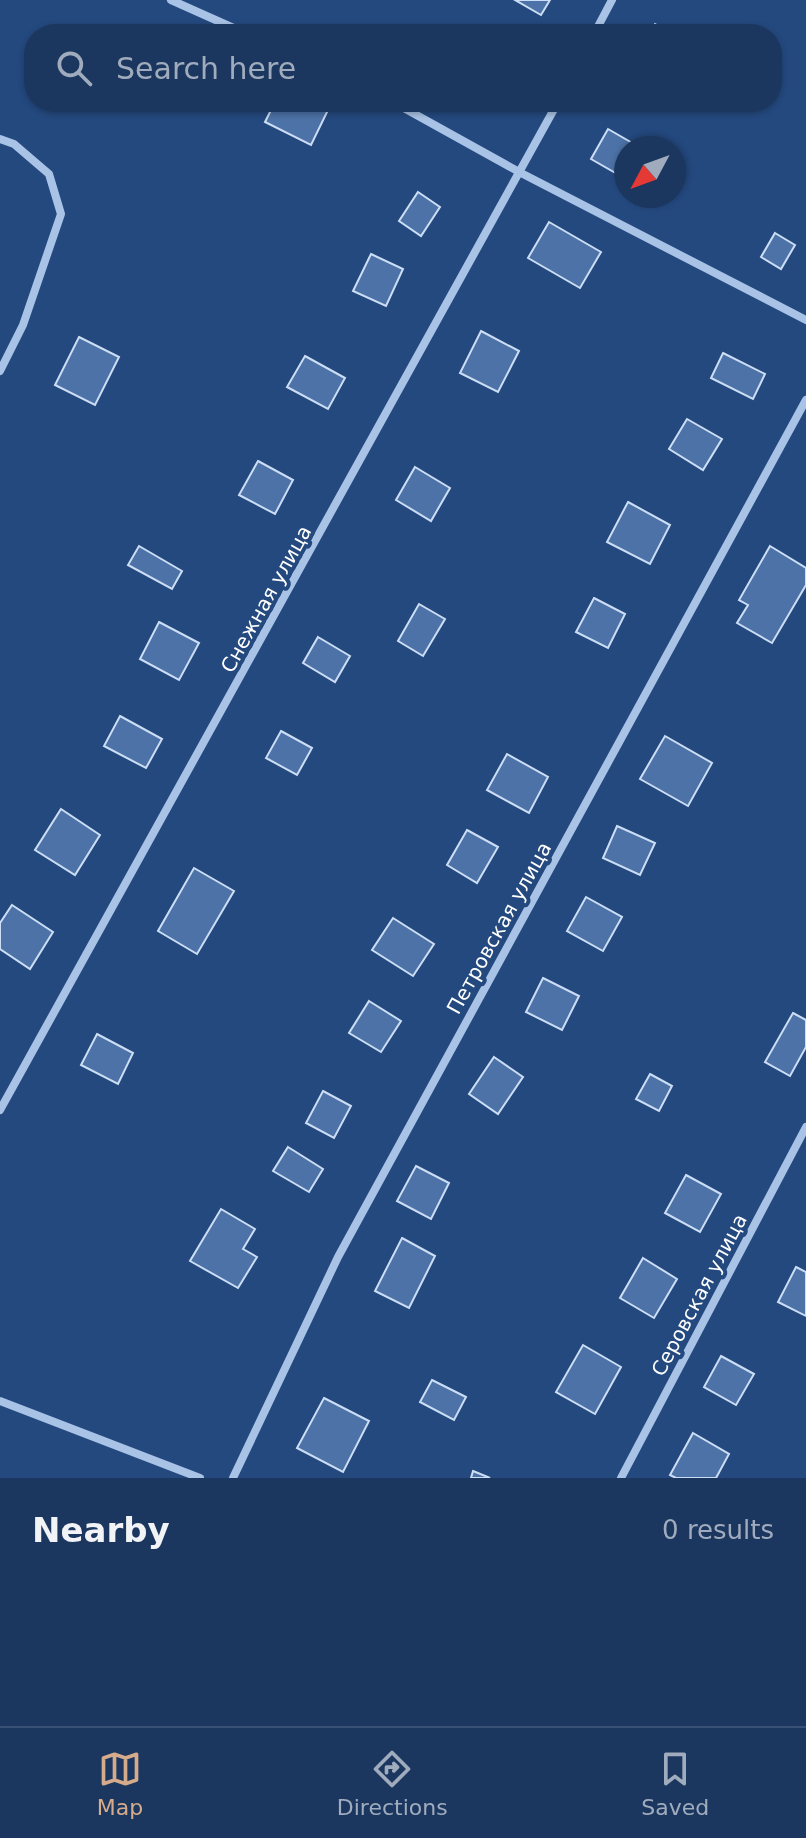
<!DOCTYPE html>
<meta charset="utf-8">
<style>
:root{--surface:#1b375f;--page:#243f65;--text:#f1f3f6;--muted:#a0acbd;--line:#395174;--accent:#d6ab8b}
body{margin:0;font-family:"DejaVu Sans",sans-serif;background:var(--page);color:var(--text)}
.compass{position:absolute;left:614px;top:136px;width:72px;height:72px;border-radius:50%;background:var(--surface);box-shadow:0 2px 6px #0004;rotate:229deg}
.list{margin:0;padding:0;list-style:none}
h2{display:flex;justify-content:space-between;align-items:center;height:104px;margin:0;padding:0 32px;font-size:34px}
h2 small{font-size:26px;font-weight:400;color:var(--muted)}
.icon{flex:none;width:44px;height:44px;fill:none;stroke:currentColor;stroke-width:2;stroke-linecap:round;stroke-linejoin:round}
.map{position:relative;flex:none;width:806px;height:1478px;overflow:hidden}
.search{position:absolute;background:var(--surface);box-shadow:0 2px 6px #0004;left:24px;right:24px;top:24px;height:88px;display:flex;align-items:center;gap:20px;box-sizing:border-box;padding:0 28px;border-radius:32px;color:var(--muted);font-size:30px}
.sheet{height:248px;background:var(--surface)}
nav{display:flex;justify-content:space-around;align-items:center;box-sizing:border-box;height:112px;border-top:2px solid var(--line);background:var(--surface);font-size:22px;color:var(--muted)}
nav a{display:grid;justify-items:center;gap:4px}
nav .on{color:var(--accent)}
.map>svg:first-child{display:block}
</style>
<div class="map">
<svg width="806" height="1478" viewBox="0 0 806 1478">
<rect width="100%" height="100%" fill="#24497f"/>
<!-- building -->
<g fill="#4c72a7" stroke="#ccdef5" stroke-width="2">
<path d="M515,0H550L541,15Z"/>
<path d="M655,24L673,34H649Z"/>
<path d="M275,102H317L329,108L311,145L265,122Z"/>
<path d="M608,129L641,148H626V179L591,159Z"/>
<path d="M418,192L440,207L421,236L399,221Z"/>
<path d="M549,222L601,252L580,288L528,258Z"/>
<path d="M775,233L795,245L781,269L761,257Z"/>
<path d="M371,254L403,269L386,306L353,291Z"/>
<path d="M481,331L519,351L498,392L460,373Z"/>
<path d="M79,337L119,357L95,405L55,385Z"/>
<path d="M723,353L765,374L753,399L711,378Z"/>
<path d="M305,356L345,378L328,409L287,387Z"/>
<path d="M687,419L722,439L703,470L669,449Z"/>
<path d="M258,461L293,480L275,514L239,495Z"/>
<path d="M415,467L450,488L431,521L396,500Z"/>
<path d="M628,502L670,525L650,564L607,542Z"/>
<path d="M139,546L182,571L172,589L128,565Z"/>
<path d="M770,546L806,568V585L772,643L737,623L748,605L739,600Z"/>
<path d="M594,598L625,614L608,648L576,632Z"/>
<path d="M419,604L445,619L423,656L398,641Z"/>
<path d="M159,622L199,643L179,680L140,659Z"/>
<path d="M318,637L350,656L335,682L303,663Z"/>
<path d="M120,716L162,739L146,768L104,746Z"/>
<path d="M281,731L312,748L297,775L266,758Z"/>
<path d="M665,736L712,763L688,806L640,779Z"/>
<path d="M507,754L548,777L529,813L487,790Z"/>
<path d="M61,809L100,835L75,875L35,850Z"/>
<path d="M617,826L655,843L640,875L603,858Z"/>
<path d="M467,830L498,847L477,883L447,865Z"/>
<path d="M194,868L234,891L197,954L158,931Z"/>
<path d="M586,897L622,917L603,951L567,931Z"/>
<path d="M12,905L53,932L30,969L0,949V923Z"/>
<path d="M393,918L434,944L413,976L372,950Z"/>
<path d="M543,978L579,996L562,1030L526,1012Z"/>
<path d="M369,1001L401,1021L381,1052L349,1033Z"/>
<path d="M793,1013L806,1020V1047L790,1076L765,1062Z"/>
<path d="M97,1034L133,1053L118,1084L81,1065Z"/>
<path d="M494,1057L523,1077L498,1114L469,1094Z"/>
<path d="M650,1074L672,1086L659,1111L636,1099Z"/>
<path d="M323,1091L351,1106L334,1138L306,1123Z"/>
<path d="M288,1147L323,1169L309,1192L273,1171Z"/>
<path d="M416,1166L449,1183L431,1219L397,1201Z"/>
<path d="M686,1175L721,1194L700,1232L665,1213Z"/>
<path d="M221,1209L255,1229L243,1249L257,1257L238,1288L190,1261Z"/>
<path d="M402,1238L435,1256L409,1308L375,1291Z"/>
<path d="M643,1258L677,1279L654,1318L620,1298Z"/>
<path d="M796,1267L806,1272V1316L778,1302Z"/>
<path d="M583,1345L621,1367L595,1414L556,1392Z"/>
<path d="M721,1356L754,1374L736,1405L704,1387Z"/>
<path d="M432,1380L466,1397L454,1420L420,1402Z"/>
<path d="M324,1398L369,1421L343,1472L297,1448Z"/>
<path d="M693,1433L729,1454L716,1478H676L670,1475Z"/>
<path d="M473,1471L490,1478H471Z"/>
</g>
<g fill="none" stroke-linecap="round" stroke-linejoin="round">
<!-- street -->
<g stroke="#a9c3e6" stroke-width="8">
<path d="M171,0L247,34"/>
<path d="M594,34L612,0"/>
<path d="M393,102L521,173L806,320"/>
<path d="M0,139L14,144L49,174L61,214L23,325L0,371"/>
<path d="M0,1110L558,102"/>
<path d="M0,1401L200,1478"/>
<path d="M233,1478L338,1257L806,400"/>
<path d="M621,1478L806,1127"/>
</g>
</g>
<g text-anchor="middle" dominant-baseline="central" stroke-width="8" stroke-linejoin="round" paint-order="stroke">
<!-- street labels -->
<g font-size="20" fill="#fff" stroke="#24497f">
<text transform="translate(266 599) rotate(-61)">Снежная улица</text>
<text transform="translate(499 928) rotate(-61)">Петровская улица</text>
<text transform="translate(699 1295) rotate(-62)">Серовская улица</text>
</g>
</g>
</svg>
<svg class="compass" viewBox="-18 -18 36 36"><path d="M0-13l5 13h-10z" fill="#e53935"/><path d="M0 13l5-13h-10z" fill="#a0acbd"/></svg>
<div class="search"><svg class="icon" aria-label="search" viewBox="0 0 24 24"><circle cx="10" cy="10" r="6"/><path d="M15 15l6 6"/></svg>Search here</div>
</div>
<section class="sheet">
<h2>Nearby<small>0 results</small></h2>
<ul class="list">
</ul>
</section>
<nav>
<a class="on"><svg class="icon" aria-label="map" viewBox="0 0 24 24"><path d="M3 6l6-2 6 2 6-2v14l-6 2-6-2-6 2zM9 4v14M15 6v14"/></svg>Map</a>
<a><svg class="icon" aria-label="directions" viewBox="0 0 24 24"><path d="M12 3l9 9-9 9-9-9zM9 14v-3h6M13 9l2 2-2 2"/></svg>Directions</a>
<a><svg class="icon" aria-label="saved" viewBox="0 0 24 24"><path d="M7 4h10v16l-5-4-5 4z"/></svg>Saved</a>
</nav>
